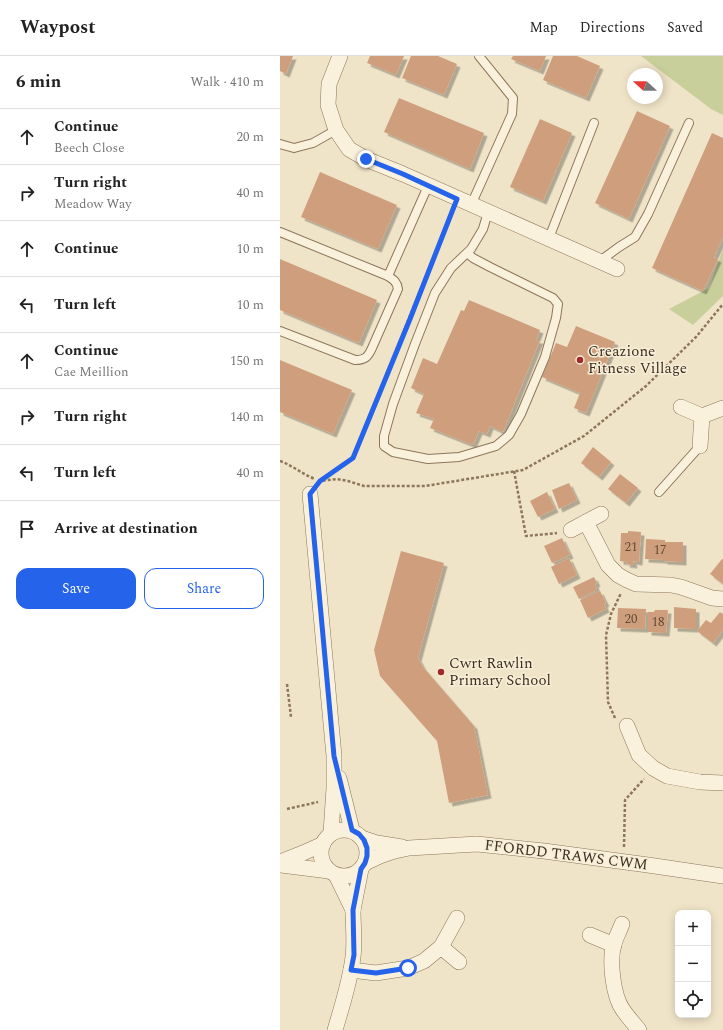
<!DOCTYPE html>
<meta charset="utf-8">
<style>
:root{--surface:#fff;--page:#f6f6f6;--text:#222;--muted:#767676;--line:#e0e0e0;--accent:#2563eb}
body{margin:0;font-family:Spectral,serif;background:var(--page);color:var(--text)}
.controls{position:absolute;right:12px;bottom:12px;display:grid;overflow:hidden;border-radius:8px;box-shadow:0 2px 10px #0003}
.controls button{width:36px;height:36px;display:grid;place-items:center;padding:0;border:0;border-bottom:1px solid var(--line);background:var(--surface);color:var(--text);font:20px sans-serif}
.compass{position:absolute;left:347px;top:12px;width:36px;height:36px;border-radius:50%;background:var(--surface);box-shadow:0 2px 10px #0003;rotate:291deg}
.stop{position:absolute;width:12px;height:12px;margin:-9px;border:3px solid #2563eb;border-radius:50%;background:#fff}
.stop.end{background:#2563eb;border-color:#fff;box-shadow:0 1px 4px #0008}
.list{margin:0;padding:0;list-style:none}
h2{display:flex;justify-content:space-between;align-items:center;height:52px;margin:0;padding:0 16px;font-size:17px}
h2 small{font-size:13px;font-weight:400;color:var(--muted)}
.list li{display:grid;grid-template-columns:26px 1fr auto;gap:12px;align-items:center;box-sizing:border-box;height:56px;padding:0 16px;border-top:1px solid var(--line)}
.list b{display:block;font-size:15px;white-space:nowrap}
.list p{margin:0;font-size:13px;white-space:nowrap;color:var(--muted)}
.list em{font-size:13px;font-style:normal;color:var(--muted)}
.actions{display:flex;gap:8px;padding:12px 16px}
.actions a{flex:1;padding:9px 0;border:1px solid var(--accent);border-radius:12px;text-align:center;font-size:14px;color:var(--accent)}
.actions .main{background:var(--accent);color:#fff}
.icon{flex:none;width:22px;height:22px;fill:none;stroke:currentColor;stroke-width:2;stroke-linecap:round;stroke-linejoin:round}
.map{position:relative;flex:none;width:443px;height:974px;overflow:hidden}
header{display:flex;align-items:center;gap:24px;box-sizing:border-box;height:56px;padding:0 20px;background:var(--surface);border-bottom:1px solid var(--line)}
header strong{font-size:19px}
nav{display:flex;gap:22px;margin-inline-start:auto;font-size:14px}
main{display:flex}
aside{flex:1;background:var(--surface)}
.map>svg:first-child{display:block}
</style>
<header>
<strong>Waypost</strong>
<nav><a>Map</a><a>Directions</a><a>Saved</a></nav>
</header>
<main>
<aside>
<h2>6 min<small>Walk · 410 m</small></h2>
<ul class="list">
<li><svg class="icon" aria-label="ahead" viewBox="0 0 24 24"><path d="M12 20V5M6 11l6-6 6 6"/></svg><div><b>Continue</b><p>Beech Close</p></div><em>20 m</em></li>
<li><svg class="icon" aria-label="right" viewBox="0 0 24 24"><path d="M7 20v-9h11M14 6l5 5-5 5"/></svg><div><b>Turn right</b><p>Meadow Way</p></div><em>40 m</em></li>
<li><svg class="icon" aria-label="ahead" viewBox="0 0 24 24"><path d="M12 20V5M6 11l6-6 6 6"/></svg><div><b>Continue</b></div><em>10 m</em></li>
<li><svg class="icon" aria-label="left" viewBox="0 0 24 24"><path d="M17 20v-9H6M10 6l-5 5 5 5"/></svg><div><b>Turn left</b></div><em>10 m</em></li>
<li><svg class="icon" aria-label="ahead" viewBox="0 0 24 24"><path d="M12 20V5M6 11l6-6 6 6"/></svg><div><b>Continue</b><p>Cae Meillion</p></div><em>150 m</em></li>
<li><svg class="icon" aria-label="right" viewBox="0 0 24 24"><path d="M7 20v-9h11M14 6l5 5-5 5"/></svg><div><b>Turn right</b></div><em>140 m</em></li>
<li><svg class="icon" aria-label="left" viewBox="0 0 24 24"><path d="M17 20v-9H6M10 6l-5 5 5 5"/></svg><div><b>Turn left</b></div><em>40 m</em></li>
<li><svg class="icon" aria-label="arrive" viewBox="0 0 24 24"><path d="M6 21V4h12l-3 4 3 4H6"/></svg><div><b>Arrive at destination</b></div></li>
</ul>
<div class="actions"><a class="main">Save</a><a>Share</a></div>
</aside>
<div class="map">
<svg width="443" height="974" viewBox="0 0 443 974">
<defs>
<filter id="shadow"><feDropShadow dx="3.5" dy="3.5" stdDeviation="0" flood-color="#0004"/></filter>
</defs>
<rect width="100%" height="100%" fill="#f0e4c8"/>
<!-- green -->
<g fill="#c9cf9b">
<path d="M361,0H443V59L431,53Z"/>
<path d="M443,193V240L413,269L389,253L429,232Z"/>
</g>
<!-- building -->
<g fill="#cf9f7d" filter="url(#shadow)">
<path d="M0,0H13L6,18L0,15Z"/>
<path d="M90,0H124L116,19L87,7Z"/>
<path d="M131,0H158L177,8L164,39L122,22Z"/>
<path d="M233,0H266L260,15L231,3Z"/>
<path d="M273,0H297L320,10L306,42L263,24Z"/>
<path d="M119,42L204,77L190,113L104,76Z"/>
<path d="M357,55L390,70L349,163L315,147Z"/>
<path d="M260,63L292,77L263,145L230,131Z"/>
<path d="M432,77L443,82V181L434,201L438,203L423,235L372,212Z"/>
<path d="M40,116L117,149L98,193L21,161Z"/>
<path d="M0,203L97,244L79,287L0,254Z"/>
<path d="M189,244L260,274L256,284H260L223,376L210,370L207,378L199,375L193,389L150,372L154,363L136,357L144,338L131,332L143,302L157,308L181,254L184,255Z"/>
<path d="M296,270L335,286L306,357L294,352L300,337L262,321L276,287L287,291Z"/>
<path d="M0,304L72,334L53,378L0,356Z"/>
<path d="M313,391L331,406L319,421L301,407Z"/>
<path d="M340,418L358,432L346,447L328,433Z"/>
<path d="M289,427L297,444L279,453L272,434Z"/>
<path d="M267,436L275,453L258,461L250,445Z"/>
<path d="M348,475L361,476L359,506L353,505L354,509L346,508L347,506L340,505L341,477H348Z"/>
<path d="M282,482L290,499L272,507L264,490Z"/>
<path d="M366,483L385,484V486H403V506L384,505V504L365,503Z"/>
<path d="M121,495L164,507L138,602L143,611L194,670L208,739L169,747L157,685L100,620L94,594Z"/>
<path d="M289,502L297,519L279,528L271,511Z"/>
<path d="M442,503H443V528L430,518Z"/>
<path d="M314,521L317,527L315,528L317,534L299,543L293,531Z"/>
<path d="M320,535L326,547L324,548L326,553L308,562L300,544Z"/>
<path d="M394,551L416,553V573L394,572Z"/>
<path d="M338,552L366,553L365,573L337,572Z"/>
<path d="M375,554H388L386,577L368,576V556H374Z"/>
<path d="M440,556L443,558V574L433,587L417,575L426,564L431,567Z"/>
</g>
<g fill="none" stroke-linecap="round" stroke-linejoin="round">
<defs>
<g id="lane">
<path d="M0,88L14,92L33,87L56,74"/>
<path d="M191,149L232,58L233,42L199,0"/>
<path d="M0,176L108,220C114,224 117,226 118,233L92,292C88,301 85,304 75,304L0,275"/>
<path d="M269,182L314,67"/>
<path d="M187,197L193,202L210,211L273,242L278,248L276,262L265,301L241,358L229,379L216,390L179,401L148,403L113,396L104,390V380L113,348L135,288L155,237L171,212L191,193L203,173L208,156"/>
<path d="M320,205L339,191L355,181L368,158L409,67"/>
<path d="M108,220L148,130"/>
<path d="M379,436L420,390"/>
</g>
<g id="street">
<path d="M60,0L49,28L48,49L56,74L69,93L86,103L123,118L337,213"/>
<path d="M401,351L422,360"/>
<path d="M420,390L422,360L443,352"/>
<path d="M30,438L54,700V732L51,777"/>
<path d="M306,466L328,509L338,519L347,524L356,528L391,529L401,531L432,542L443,543"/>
<path d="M291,474L321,458"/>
<path d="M347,670L359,699L373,712L387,720L420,726L443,727"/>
<path d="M59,722L72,774"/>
<circle cx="64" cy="797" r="23"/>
<path d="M82,782L97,787L122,791"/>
<path d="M0,806L23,797L43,788"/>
<path d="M85,807L100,800L115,795L129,792L197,788L264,795L368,809L443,820"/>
<path d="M0,809L49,815"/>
<path d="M56,819L73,854L81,813"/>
<path d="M342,868C340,874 336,881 334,888C329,905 333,940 343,954C348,961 354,968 359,974"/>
<path d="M310,879L334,889"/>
<path d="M161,891L179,906"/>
<path d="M71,914L96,917L128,912L144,905L161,891L177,862"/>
<path d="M55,974C62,950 70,926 73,901C75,886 73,869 73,854"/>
</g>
</defs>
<!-- lane casing -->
<use href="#lane" stroke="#8d765c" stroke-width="10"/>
<!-- street casing -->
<use href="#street" stroke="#8d765c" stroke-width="16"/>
<!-- path -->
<g stroke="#8d765c" stroke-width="2.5" stroke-dasharray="3 2" stroke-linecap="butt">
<path d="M0,405C12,409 22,418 35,423"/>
<path d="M234,415L246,480L277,477"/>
<path d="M41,424L73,402L172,155"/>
<path d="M39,427L40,425L57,423L68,425L84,430H145L243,414L304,380L366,330L416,281L443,248"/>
<path d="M7,628L11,661"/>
<path d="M335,662L328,646L326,579L331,558L341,537"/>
<path d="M7,753L38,746"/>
<path d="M344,791L345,744L364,723"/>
</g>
<!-- lane -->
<use href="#lane" stroke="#faf1dc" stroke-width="8"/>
<!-- street -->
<use href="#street" stroke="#faf1dc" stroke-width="15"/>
</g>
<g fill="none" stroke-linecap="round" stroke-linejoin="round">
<!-- route -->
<path stroke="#2563eb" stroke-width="5" d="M86,103L123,118L177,143L130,263L73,402L40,425L30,438L54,700L72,774L79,778L84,784L87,792V800L85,807L81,813L73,854L74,899L71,914L96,917L128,912"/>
</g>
<!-- markers -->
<g fill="#9e2a2b" stroke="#f7eed8" stroke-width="1.5">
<circle cx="300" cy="304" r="4"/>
<circle cx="161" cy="616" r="4"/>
</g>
<g text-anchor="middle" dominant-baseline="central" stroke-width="3" stroke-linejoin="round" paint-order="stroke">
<!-- number labels -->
<g font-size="13" fill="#624a37">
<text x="351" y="491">21</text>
<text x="380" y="494">17</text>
<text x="351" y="563">20</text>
<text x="378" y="566">18</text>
</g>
<!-- poi labels -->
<g font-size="15" fill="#3d2e20" stroke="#f7eed8" text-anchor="start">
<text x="308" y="295">Creazione<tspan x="308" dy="17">Fitness Village</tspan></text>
<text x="169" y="607">Cwrt Rawlin<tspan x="169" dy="17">Primary School</tspan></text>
</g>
<!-- street labels -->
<g font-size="15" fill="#3d2e20" stroke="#f7eed8">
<text transform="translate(286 799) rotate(7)">FFORDD TRAWS CWM</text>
</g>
</g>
</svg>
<div class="controls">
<button>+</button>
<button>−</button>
<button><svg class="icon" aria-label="locate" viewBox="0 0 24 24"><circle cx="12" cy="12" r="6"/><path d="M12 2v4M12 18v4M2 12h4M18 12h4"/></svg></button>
</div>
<svg class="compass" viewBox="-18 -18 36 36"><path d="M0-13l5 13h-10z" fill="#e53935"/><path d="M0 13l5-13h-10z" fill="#767676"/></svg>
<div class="stop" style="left:128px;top:912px"></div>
<div class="stop end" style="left:86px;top:103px"></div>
</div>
</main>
